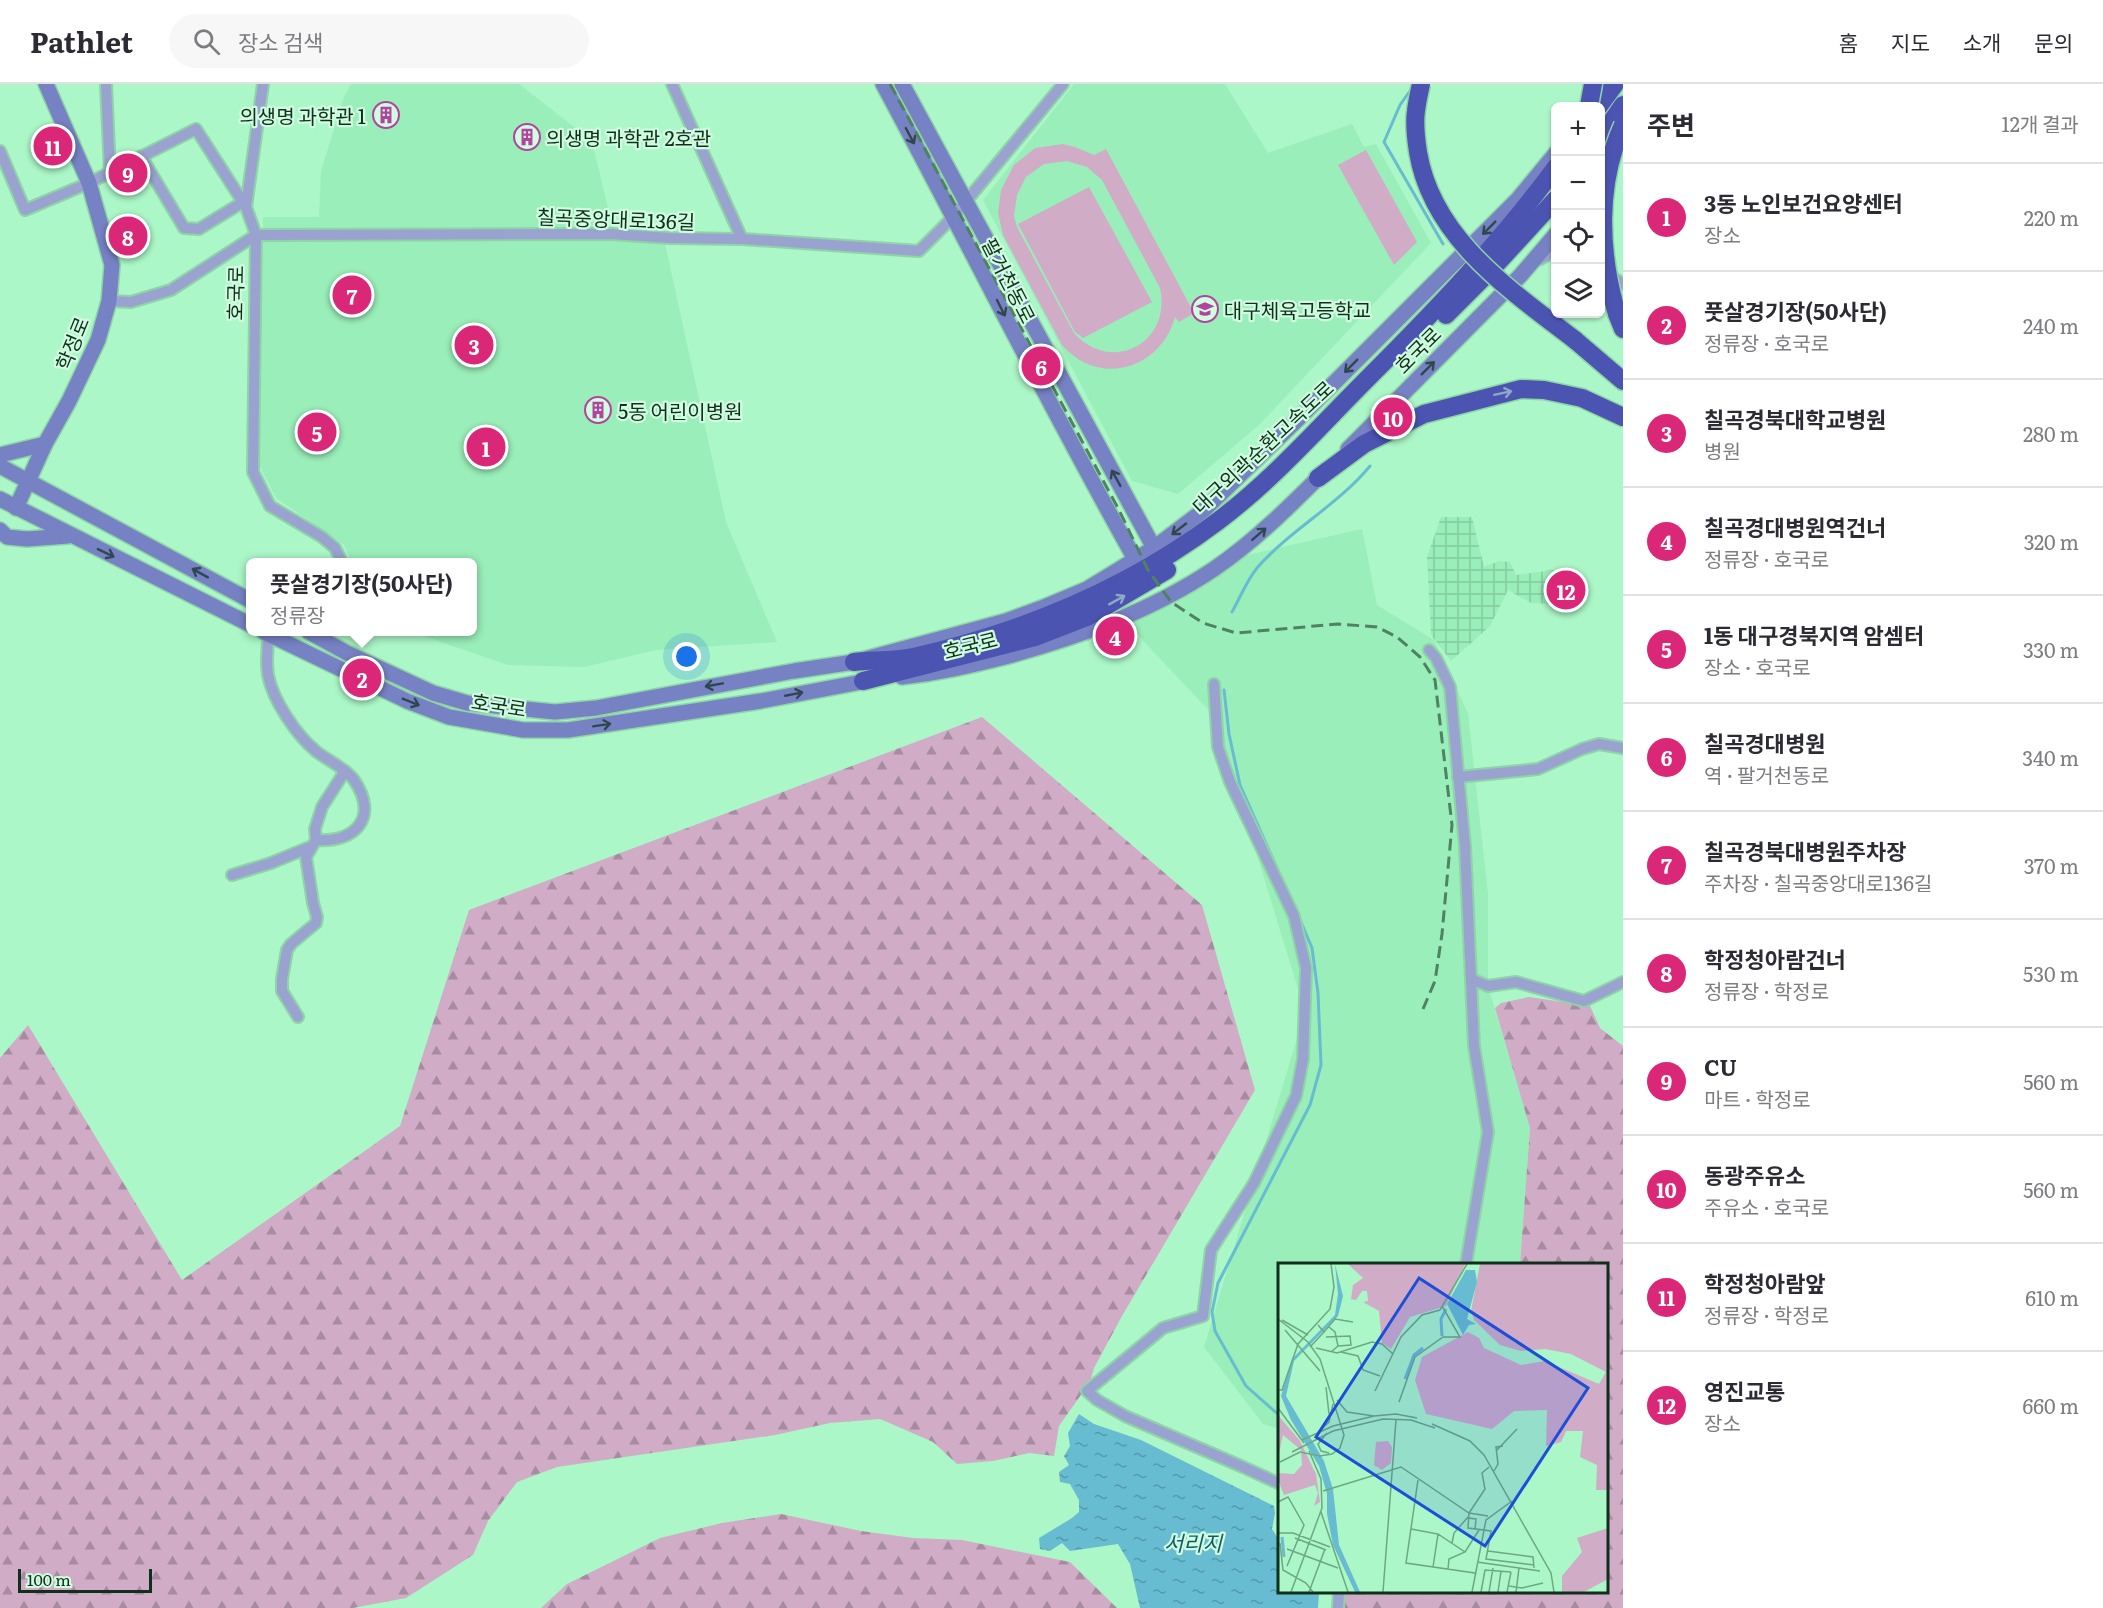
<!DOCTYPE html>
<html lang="ko">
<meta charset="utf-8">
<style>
:root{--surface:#fff;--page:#f7f7f7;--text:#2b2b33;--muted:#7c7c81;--line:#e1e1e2;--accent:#db2777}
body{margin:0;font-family:Literata,"Noto Sans KR",serif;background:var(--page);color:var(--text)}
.controls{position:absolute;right:18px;top:18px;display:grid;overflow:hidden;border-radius:9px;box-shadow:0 2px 4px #0004}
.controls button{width:54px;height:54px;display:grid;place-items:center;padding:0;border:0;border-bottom:2px solid var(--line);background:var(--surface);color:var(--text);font:30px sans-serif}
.scale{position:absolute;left:18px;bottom:15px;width:134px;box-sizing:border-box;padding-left:6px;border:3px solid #102f1d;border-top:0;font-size:16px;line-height:21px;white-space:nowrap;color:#102f1d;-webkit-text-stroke:4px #d0fcdf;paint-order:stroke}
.you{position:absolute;left:687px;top:573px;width:21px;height:21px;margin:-15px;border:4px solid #fff;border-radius:50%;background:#1a73e8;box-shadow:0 0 0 9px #1a73e833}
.badge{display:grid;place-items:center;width:39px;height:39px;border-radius:50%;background:var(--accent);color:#fff;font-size:20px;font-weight:700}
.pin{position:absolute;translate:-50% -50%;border:3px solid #fff;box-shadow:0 2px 6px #0006}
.popup{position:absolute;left:246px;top:474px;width:231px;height:78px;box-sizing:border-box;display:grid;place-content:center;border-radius:9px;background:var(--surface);filter:drop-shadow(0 2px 4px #0005);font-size:20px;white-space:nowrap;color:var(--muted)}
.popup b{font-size:22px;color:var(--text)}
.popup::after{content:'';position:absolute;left:50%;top:100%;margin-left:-12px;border:12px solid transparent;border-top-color:var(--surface)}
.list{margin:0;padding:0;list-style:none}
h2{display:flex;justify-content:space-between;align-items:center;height:78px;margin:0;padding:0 24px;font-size:26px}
h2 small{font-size:20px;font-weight:400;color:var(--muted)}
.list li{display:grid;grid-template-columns:39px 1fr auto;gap:18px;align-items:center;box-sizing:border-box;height:108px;padding:0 24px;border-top:2px solid var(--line)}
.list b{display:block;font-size:22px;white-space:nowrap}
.list p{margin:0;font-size:20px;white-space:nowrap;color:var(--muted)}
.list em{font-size:20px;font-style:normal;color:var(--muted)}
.icon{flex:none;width:33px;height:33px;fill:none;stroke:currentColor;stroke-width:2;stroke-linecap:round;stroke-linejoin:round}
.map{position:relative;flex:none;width:1623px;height:1524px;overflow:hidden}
header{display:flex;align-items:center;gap:36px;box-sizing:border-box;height:84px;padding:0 30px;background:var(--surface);border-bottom:2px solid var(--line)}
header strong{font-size:28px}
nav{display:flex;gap:33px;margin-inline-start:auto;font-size:21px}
.search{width:420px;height:54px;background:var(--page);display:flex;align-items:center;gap:15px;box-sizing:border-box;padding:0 21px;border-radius:33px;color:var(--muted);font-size:22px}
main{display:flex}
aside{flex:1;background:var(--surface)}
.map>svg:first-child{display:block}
</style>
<header>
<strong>Pathlet</strong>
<div class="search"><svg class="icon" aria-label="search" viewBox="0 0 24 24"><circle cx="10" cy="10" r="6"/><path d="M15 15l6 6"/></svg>장소 검색</div>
<nav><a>홈</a><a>지도</a><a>소개</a><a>문의</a></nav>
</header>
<main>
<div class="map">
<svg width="1623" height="1524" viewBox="0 0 1623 1524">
<defs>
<pattern id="industrial-grid" width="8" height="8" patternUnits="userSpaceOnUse" patternTransform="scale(1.5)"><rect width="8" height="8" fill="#9aeeb9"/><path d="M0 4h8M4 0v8" fill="none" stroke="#84cc9f"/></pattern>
<pattern id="forest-firs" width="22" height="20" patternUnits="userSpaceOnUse" patternTransform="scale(1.5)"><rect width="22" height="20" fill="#d0acc7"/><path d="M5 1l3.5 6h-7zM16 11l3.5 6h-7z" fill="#a78ca1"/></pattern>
<pattern id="water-ripples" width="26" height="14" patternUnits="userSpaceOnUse" patternTransform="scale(1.5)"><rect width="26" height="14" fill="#68bcd1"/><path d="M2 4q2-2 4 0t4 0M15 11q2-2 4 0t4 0" fill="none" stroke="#5499a9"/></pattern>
</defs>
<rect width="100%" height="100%" fill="#abf7c7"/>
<!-- built -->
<g fill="#9aeeb9">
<path d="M351,0H519L592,57L612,141L616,146L664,155L726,438L777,558L656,566L584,583L508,581L412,548H473V478H351L344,461L276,414L258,379L263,133H319L321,87L344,13Z"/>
<path d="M1074,0H1225L1268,69L1352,40L1364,63L1376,60L1431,159L1259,341L1178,410L1132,397L983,116Z"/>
<path d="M1362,445L1377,521L1434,556L1468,629L1488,810V902L1530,1044L1520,1180H1280L1279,1345L1263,1340L1204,1263L1305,928L1215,633L1134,547L1120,536L1243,472Z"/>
</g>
<!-- industrial -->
<path fill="url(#industrial-grid)" d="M1441,433H1472L1484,483L1499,477L1510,478L1516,491L1552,486L1578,494L1571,521L1531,519L1508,506L1490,542L1451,577L1431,551L1427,473Z"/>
<!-- forest -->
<g fill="url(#forest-firs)">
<path d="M982,633L1202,821L1255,1006L1122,1232L1094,1284L1090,1298L1059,1342L1054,1372L1029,1369L993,1377L957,1380L933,1358L880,1335L830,1339L775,1351L557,1383L517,1398L488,1437L473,1471L406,1514L353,1524H0V974L28,941L182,1196L400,1042L469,826Z"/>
<path d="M1529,913L1590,922L1600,944L1623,962V1524H1343L1341,1508H1606V1180H1520L1530,1044L1495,924L1501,919Z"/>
<path d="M781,1430L861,1447L913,1454L962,1456L1070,1478L1117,1524H541L567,1500L660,1454L722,1439Z"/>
</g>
<!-- garden -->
<g fill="#d0acc7" fill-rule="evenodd">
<path d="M1063,60L1075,63L1094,71L1106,65L1194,229L1179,238L1175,233C1161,285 1099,304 1062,261L1003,151L998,129L1001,106L1014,81L1035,64ZM1067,77L1087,83L1102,96L1160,204C1172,259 1112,291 1074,249L1017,143L1014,132L1017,111L1026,93L1044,80Z"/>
<path d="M1366,66L1417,158L1394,181L1338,81Z"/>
<path d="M1089,103L1152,218L1083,254L1075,248L1018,140Z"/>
</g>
<!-- water -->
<path fill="url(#water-ripples)" d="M1079,1330L1094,1340L1141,1356L1274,1422L1275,1429L1272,1445L1279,1456L1280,1508H1319L1318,1524H1140L1130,1480L1118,1460L1070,1467L1062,1459L1050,1467L1040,1465L1039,1454L1072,1434L1079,1428V1416L1070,1400L1060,1398L1059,1388L1069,1381L1064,1372L1070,1362L1068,1349Z"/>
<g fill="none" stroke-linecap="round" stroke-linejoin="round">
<!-- stream -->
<g stroke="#68bcd1" stroke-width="3">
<path d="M1412,4L1400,21L1384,58L1443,160"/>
<path d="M1232,528C1240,514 1247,496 1257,484C1290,446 1338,421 1370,382"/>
<path d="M1224,606L1229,650L1240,701L1280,791"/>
<path d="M1280,1332L1246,1302L1215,1247L1212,1228L1218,1199L1310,1021L1321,981L1318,909L1312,864L1301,838"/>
</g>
<defs>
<g id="street">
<path d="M106,0L110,88"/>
<path d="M672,0L742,155"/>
<path d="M0,67L25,126L89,99L196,45L246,123L256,151L253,388L270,422L322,453L335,464L342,478"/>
<path d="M141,72L184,144L199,145L243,118"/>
<path d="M246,123L263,0"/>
<path d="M1538,176L1556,167"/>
<path d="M1606,189L1623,200"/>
<path d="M109,217L131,218L171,206L256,151L611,150L670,154L742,155L919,167L954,132L1063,0"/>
<path d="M269,550C267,564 266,577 268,591C273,617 297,652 317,668C329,677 345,684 354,696C379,733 356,759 316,756"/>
<path d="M1429,566L1436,574L1450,603L1465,762L1474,962L1488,1048L1466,1180"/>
<path d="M1214,600L1218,663L1230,698L1294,832L1306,884L1303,975L1296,1012L1254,1099L1211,1166L1203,1232L1163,1244L1087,1307L1097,1316L1125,1332L1243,1383L1280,1400"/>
<path d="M1458,693L1538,685L1582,665L1599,660L1623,664"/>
<path d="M232,791L271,779L310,763"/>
<path d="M1471,895L1488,902L1516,898L1584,917L1623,898"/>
<path d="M298,933L282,907V895L287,866L291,860L316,839L317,833L313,819L306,773L316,756L315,745L322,723L345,687"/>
<path d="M1338,1524L1339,1508"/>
</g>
<g id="secondary">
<path d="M883,0C968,158 1047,319 1135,475"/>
<path d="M902,0L1154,464"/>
<path d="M1348,365L1520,192L1556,150"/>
<path d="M0,371L45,360"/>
<path d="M0,382L251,517"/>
<path d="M0,415L251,541"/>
<path d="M16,424L45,360L69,317L98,256L109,217L112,181L89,99L46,0"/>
<path d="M0,446L7,453L27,455L68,452"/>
<path d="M264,548L407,617L449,633L523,646H568L761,617L872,596"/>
<path d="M309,548L347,569L433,609L467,619L555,628L596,624L794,587L854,578L1006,537L1044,523L1087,505L1110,491L1154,464L1204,426L1298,335L1518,115L1556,69"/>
<path d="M902,593C939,589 969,582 1005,573C1078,553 1150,528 1214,485C1255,457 1291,421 1326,386"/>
</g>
<g id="highway">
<path d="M1599,22L1615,0"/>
<path d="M1600,55L1623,21"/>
<path d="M1617,230L1623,245"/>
<path d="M1446,231L1489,188L1556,115"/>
<path d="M1575,256L1623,297"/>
<path d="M1318,394L1364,360L1424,330L1521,305L1544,306L1582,314L1623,333"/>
<path d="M854,578C873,576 894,577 913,573C1022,548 1128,505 1218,437C1273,396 1320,342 1369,293C1435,227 1500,159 1556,83"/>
<path d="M863,597L1035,553L1089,532L1167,486"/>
</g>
</defs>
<!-- street casing -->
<use href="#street" stroke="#8fd3a8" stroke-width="14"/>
<!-- secondary casing -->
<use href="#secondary" stroke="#8fd3a8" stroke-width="18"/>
<!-- highway casing -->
<use href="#highway" stroke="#8fd3a8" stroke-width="21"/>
<!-- street -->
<use href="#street" stroke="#9aa3cf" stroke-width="10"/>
<!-- secondary -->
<use href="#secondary" stroke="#7782c4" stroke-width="15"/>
<!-- highway -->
<use href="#highway" stroke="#4c54b2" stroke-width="18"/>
<!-- rail -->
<path stroke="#508163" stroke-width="3" stroke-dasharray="12 6" stroke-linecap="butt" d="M890,0L1119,426L1148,486L1171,518L1203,539L1236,549L1338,540L1377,543L1397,553L1420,573L1435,596L1452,741L1442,850L1435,897L1423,925"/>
<defs>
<g id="highway-bridge">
<path d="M1421,0C1419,9 1417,18 1416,27C1414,40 1416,55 1418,68C1432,154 1510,206 1575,256"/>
<path d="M1589,22L1593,0"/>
<path d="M1617,230C1599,169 1596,100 1623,41"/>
</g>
</defs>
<!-- highway-bridge casing -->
<use href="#highway-bridge" stroke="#8fd3a8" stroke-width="21" stroke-linecap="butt"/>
<!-- highway-bridge -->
<use href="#highway-bridge" stroke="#4c54b2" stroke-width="18"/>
</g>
<!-- one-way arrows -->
<defs><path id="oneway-shaft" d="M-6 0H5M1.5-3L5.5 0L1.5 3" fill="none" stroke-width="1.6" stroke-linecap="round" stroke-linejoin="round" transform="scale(1.5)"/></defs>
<g stroke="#2f484f">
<use href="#oneway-shaft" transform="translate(910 52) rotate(62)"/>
<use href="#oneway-shaft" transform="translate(1489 144) rotate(135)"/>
<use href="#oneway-shaft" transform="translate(1001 224) rotate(63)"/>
<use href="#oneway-shaft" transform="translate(1351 282) rotate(135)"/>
<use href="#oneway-shaft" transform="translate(1428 284) rotate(-45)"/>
<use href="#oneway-shaft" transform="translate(1116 394) rotate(-119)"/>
<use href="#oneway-shaft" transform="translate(1179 445) rotate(142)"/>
<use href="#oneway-shaft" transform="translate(1259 450) rotate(-41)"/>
<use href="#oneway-shaft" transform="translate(106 469) rotate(26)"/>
<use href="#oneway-shaft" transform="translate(200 489) rotate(-151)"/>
<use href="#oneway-shaft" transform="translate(714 601) rotate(170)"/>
<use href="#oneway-shaft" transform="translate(794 610) rotate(-11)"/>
<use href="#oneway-shaft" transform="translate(411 618) rotate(22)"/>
<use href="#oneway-shaft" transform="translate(602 641) rotate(-9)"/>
</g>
<g stroke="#8ea8c8">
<use href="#oneway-shaft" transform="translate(1503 309) rotate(-12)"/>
<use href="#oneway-shaft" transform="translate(1117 516) rotate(-29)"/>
</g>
<!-- icons -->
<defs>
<symbol id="building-ring" viewBox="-11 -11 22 22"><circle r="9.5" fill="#d0fcdf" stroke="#b4439f" stroke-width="1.5"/><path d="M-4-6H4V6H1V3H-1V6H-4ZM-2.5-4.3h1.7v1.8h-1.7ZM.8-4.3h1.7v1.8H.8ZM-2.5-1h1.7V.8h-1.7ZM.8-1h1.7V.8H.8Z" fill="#b4439f"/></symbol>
<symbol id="school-ring" viewBox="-11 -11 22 22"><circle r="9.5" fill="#d0fcdf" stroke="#b4439f" stroke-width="1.5"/><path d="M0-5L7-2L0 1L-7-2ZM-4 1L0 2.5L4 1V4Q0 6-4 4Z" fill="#b4439f"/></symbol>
</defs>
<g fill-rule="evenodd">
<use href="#building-ring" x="371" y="16" width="30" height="30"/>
<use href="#building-ring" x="512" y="38" width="30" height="30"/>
<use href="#school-ring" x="1190" y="210" width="30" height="30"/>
<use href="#building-ring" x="583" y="311" width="30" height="30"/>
</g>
<g text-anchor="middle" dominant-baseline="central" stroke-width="4.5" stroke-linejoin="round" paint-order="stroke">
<!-- poi labels -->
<g font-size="20" fill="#102f1d" stroke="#d0fcdf" text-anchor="start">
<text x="366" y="31" text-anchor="end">의생명 과학관 1</text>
<text x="546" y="53">의생명 과학관 2호관</text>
<text x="1224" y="225">대구체육고등학교</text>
<text x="618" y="326">5동 어린이병원</text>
</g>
<!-- street labels -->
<g font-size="20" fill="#102f1d" stroke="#d0fcdf">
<text transform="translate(616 134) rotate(2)">칠곡중앙대로136길</text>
<text transform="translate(1010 196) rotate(63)">팔거천동로</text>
<text transform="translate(234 209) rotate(-89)">호국로</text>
<text transform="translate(71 259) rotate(-68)">학정로</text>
<text transform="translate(1417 265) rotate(-45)">호국로</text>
<text transform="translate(1262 362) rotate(-43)">대구외곽순환고속도로</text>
<text transform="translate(970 560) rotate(-14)">호국로</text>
<text transform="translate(499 620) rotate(9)">호국로</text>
</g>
<!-- water labels -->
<g font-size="21" font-style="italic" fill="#145b6a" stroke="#d0fcdf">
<text x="1193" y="1457">서리지</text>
</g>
</g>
<!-- overview -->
<g transform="translate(1278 1179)">
<rect width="330" height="330" fill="#abf7c7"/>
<path d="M70,1H187L168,43L132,54L113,86L104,80L101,48L85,39L90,38L89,28H84L78,37L73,36L75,22L85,15ZM202,1H330V227H318L319,202L302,194L305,168H288L283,179L268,183L269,147L236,148L214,166L148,151L137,117L144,94L190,69L201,75L206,85L243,102L267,98L321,121L328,109L293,91L267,86L243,88L222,82L196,57L193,48ZM0,152L22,178L38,211L42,239L36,243L40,230L37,222L6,232L0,217V210L16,211L24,202L23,187L5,172L0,195ZM330,265V316L306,329H284V313L304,289L299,275Z" fill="#d0acc7"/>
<path d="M110,178L114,184L113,200L104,207L96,202L98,179Z" fill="#d0acc7"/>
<path d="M57,1L65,33L60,53L16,98L8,133L46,198L55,226L61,282L82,329H77L55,282L49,251V231L41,203L13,157L3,133L14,96L57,52L60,31ZM188,7H197L199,19L189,56L198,61L191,62L185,72L169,41Z" fill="#68bcd1"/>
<path fill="none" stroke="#68bcd1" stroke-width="3" d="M164,73L163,56L168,46M127,116L136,92L145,85M4,274L6,294"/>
<path fill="none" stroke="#6da783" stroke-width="1.5" d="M0,56L30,79L42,96L66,172L62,185L54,191L42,193L22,189L2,199M4,57L30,72M51,64L57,69L60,83L53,89M7,67L42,108M46,69L57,56L75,59M48,74L72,73L73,82L60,83M32,84L46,69L40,62M38,85L59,90L94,79L104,81L115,91M63,89L80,93L85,107L102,113M48,124L51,151M0,127H4L20,81L52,46L56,24L53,1M97,128L123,74L144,52L162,47L189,1M59,137L69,149L96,153M121,139L137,94L165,74H182L164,43M0,145L26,180M154,161L192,178L206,192L273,310L276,329M49,170L40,181L43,188L51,190M38,171L51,159L55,141M24,177L55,163L96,153L118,151L139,155M218,188L239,166M14,189L55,168L105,156L133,157L157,165M211,204L204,210L207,226L191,250L190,265L213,268L208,296L256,302M216,208L220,201L218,184L225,183M140,217L128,300L197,310M45,228L123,204L191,250L210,253M0,239L10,234L26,262L9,303M43,249L70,329M190,255L198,256L197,266M133,266L160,271L155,304M0,270H15L52,284M160,271L187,289M17,275L48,287M2,280L5,307L28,320L35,329M174,280L176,270L190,254M9,286L60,305M210,288L255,294L256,305M199,299L262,308M170,306L171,296L187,289L201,267M231,323L244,325L265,320M13,329L44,245L43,216L31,188M31,329L47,286M105,329L118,157M194,329L208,257L234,238M203,329L207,307L233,309M211,329L215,305M220,329L223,308M229,329L233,309M238,329L241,305"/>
<path fill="#1d4ed8" fill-opacity="0.15" stroke="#1d4ed8" stroke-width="3" d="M141,15L310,125L207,283L38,174Z"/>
<rect width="330" height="330" fill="none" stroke="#102f1d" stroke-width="3"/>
</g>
</svg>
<div class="controls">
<button>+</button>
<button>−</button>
<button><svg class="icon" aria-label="locate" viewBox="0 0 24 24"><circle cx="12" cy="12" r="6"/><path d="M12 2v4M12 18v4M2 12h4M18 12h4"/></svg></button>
<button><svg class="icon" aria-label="layers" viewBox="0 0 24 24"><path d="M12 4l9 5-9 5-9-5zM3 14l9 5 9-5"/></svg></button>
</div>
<div class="scale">100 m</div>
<div class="you"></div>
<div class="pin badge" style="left:486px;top:363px">1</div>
<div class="pin badge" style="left:362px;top:594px">2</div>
<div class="popup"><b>풋살경기장(50사단)</b>정류장</div>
<div class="pin badge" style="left:474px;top:261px">3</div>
<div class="pin badge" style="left:1115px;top:552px">4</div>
<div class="pin badge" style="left:317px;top:348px">5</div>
<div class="pin badge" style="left:1041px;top:282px">6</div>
<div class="pin badge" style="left:352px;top:211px">7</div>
<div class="pin badge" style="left:128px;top:152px">8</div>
<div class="pin badge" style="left:128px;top:89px">9</div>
<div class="pin badge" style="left:1393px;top:333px">10</div>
<div class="pin badge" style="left:53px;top:62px">11</div>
<div class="pin badge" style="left:1566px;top:506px">12</div>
</div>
<aside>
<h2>주변<small>12개 결과</small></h2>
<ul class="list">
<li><span class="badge">1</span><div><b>3동 노인보건요양센터</b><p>장소</p></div><em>220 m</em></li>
<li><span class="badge">2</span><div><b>풋살경기장(50사단)</b><p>정류장 · 호국로</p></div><em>240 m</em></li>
<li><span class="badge">3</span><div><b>칠곡경북대학교병원</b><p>병원</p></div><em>280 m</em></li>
<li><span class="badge">4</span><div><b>칠곡경대병원역건너</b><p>정류장 · 호국로</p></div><em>320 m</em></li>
<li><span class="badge">5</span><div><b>1동 대구경북지역 암셈터</b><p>장소 · 호국로</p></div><em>330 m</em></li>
<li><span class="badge">6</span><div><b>칠곡경대병원</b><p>역 · 팔거천동로</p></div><em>340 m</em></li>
<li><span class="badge">7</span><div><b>칠곡경북대병원주차장</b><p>주차장 · 칠곡중앙대로136길</p></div><em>370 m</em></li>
<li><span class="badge">8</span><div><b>학정청아람건너</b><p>정류장 · 학정로</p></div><em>530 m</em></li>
<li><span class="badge">9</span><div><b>CU</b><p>마트 · 학정로</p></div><em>560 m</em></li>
<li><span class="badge">10</span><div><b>동광주유소</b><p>주유소 · 호국로</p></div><em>560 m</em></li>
<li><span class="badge">11</span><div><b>학정청아람앞</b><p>정류장 · 학정로</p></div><em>610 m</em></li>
<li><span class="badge">12</span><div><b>영진교통</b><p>장소</p></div><em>660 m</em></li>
</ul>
</aside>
</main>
